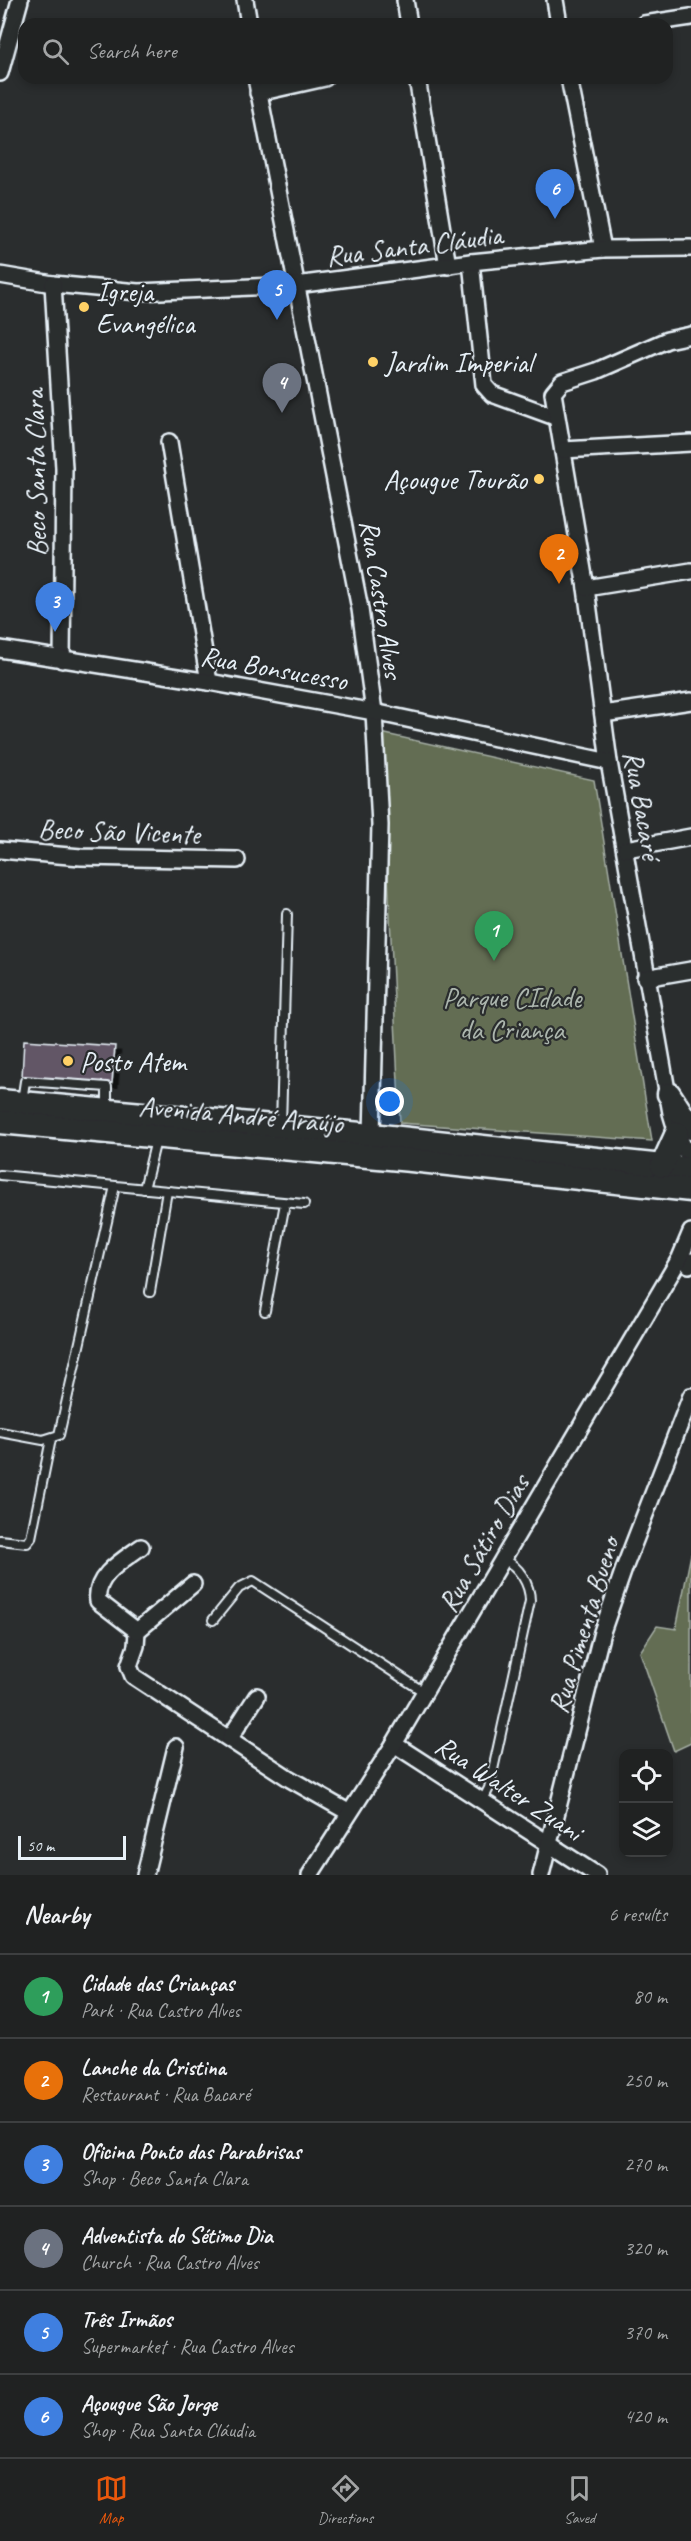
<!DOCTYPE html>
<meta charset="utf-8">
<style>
:root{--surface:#202222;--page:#282a2a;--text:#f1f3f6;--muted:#a2a4a5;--line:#3d3f40;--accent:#ea580c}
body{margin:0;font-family:Caveat,sans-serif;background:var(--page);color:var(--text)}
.controls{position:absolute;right:18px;bottom:18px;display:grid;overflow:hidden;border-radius:12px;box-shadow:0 3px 9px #0003}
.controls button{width:54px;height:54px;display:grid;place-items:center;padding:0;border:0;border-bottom:2px solid var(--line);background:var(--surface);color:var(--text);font:30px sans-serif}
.scale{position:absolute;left:18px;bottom:15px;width:108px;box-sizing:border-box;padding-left:6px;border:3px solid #e8f1f8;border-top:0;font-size:16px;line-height:21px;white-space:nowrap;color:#e8f1f8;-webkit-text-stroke:4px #2a2d2e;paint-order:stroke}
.you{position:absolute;left:390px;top:1102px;width:21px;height:21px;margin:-15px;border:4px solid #fff;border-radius:50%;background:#1a73e8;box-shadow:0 0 0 9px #1a73e833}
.badge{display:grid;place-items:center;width:39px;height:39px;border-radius:50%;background:var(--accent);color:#fff;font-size:20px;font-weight:700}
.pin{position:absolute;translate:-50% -50px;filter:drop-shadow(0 2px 3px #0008)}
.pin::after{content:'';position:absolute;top:32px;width:21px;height:18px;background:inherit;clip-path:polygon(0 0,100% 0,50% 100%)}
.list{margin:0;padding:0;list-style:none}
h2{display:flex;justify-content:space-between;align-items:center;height:78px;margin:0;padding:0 24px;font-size:26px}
h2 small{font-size:20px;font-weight:400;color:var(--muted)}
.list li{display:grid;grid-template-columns:39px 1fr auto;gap:18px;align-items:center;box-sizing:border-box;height:84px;padding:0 24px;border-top:2px solid var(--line)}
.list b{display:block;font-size:22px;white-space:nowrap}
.list p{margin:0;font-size:20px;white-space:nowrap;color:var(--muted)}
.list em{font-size:20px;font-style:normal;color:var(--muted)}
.icon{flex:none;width:33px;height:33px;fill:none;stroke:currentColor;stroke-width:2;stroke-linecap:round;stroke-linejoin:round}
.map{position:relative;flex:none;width:691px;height:1875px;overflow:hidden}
.search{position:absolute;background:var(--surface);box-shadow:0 3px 9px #0003;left:18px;right:18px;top:18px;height:66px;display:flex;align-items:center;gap:15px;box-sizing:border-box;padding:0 21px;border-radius:18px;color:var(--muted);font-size:22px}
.sheet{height:582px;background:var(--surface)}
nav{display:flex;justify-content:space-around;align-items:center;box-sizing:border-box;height:84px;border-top:2px solid var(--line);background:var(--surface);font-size:16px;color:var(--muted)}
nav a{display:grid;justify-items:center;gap:3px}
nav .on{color:var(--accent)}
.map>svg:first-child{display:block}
</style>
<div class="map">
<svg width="691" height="1875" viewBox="0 0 691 1875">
<defs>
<filter id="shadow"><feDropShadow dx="5.5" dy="5.5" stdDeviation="0" flood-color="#0009"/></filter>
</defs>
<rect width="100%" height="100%" fill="#2a2d2e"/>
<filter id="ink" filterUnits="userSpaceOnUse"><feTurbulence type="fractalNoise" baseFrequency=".0167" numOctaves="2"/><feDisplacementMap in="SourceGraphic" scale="12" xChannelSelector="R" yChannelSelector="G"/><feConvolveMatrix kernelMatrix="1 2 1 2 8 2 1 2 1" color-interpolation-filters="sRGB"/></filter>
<g filter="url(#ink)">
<!-- green -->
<g fill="#636d53" stroke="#a6afa6" stroke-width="1.5">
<path d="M381,733L594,780L652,1141L400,1123Z"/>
<path d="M691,1554V1743L674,1751L640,1652L657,1626L676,1629Z"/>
</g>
<!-- building -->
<path fill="#625766" stroke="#e8f1f8" stroke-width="1.5" filter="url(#shadow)" d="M24,1040L115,1046L112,1083L22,1077Z"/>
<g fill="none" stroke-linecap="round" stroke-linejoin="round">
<defs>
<g id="service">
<path d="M22,1101L25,1081L107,1087V1108"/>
<path d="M281,1125L287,914"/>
<path d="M0,1175L304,1204"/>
<path d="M144,1189L156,1140"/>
<path d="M150,1292L167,1191"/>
<path d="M265,1311L285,1203"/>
<path d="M0,1432L43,1440L59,1435L115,1186"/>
<path d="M0,1540L27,1543L31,1538L51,1439"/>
<path d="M213,1620L239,1588L253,1581L424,1692"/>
<path d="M483,1800L489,1788L530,1601C530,1584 519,1566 503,1559"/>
</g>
<g id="minor">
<path d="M245,0L249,24"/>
<path d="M405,0L409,24"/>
<path d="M555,0L559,24"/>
<path d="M644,24L691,17"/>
<path d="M0,73L20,0"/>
<path d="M256,78L360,609L374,712L380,825L372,1135"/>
<path d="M417,78L448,266"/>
<path d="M569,78L603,249"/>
<path d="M258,93L325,78"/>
<path d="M471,262L484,385L492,394L555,417"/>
<path d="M0,275L53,284L138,292L296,285L471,262L603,249L691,248"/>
<path d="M53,284L64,468L62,660"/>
<path d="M691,335L667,340L596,371L562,382L553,393L586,588L609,762L671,1113L677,1133L691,1163"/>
<path d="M169,442L209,682"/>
<path d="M563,450L691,443"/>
<path d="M586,588L691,571"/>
<path d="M0,649L209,682L374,712L609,762"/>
<path d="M603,714L691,701"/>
<path d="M626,849L691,837"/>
<path d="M0,850L81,857L237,860"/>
<path d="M645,978L691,970"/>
<path d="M689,1265L691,1261"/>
<path d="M141,1547C123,1560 94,1576 98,1601L137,1631L136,1646L129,1666L133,1676L290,1779L348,1812"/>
<path d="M137,1631L193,1584"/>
<path d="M230,1738L257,1696"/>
<path d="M394,1744L597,1875"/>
<path d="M145,1875L176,1747"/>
<path d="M310,1875L394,1744L680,1258L691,1232"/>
<path d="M541,1875L602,1632L625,1566L691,1396"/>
</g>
<g id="secondary">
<path d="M669,1094L691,1128"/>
<path d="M0,1101L372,1135L691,1169"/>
<path d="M0,1122L411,1160L691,1190"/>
<path d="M662,1166L677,1133"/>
</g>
</defs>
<!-- service casing -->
<use href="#service" stroke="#e8f1f8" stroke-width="12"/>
<!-- minor casing -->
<use href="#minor" stroke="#e8f1f8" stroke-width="20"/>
<!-- secondary casing -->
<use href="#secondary" stroke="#e8f1f8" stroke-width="27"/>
<!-- service -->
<use href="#service" stroke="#2a2d2e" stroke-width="8"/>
<!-- minor -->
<use href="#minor" stroke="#2a2d2e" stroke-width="15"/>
<!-- secondary -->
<use href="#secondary" stroke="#2a2d2e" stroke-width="22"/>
</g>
</g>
<!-- markers -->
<g fill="#ffd166" stroke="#2a2d2e" stroke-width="2">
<circle cx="84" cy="307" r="6"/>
<circle cx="373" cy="362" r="6"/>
<circle cx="539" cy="479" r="6"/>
<circle cx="68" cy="1061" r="6"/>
</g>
<g text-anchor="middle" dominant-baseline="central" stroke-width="4.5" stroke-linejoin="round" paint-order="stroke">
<!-- street labels -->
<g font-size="28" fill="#e8f1f8" stroke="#2a2d2e">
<text transform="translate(414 245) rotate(-7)">Rua Santa Cláudia</text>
<text transform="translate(35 473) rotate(-91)">Beco Santa Clara</text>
<text transform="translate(382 599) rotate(81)">Rua Castro Alves</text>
<text transform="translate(274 668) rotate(10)">Rua Bonsucesso</text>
<text transform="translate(643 805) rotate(80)">Rua Bacaré</text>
<text transform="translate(119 831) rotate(2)">Beco São Vicente</text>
<text transform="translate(241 1114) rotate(5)">Avenida André Araújo</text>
<text transform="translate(483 1543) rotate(-60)">Rua Sátiro Dias</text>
<text transform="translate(583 1625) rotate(-73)">Rua Pimenta Bueno</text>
<text transform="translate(509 1788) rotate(33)">Rua Walter Zuani</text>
</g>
<!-- poi labels -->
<g font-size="28" fill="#e8f1f8" stroke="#2a2d2e" text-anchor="start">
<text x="96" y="291">Igreja<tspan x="96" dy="32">Evangélica</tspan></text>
<text x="385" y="362">Jardim Imperial</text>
<text x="527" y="479" text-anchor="end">Açougue Tourão</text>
<text x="80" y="1061">Posto Atem</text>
</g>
<!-- park labels -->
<g font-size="28" fill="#acb6ae" stroke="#2a2d2e">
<text x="512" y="997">Parque CIdade<tspan x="512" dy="32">da Criança</tspan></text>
</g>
</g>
</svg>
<div class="controls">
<button><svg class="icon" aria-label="locate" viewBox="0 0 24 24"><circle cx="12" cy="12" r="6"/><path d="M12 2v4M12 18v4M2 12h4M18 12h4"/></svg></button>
<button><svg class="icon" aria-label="layers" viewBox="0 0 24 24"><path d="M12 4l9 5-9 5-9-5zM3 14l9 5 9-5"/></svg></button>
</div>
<div class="scale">50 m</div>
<div class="you"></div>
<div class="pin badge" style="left:494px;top:961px;background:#2e9e5b">1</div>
<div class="pin badge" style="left:559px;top:584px;background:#e8710a">2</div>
<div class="pin badge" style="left:55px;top:632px;background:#3f7fe0">3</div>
<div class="pin badge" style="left:282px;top:413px;background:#6b7280">4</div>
<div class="pin badge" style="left:277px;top:320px;background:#3f7fe0">5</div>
<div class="pin badge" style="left:555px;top:219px;background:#3f7fe0">6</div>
<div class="search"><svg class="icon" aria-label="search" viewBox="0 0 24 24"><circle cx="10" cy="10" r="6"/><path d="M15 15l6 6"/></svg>Search here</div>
</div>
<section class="sheet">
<h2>Nearby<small>6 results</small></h2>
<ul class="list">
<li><span class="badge" style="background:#2e9e5b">1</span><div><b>Cidade das Crianças</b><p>Park · Rua Castro Alves</p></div><em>80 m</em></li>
<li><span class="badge" style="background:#e8710a">2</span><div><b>Lanche da Cristina</b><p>Restaurant · Rua Bacaré</p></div><em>250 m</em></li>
<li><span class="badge" style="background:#3f7fe0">3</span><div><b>Oficina Ponto das Parabrisas</b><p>Shop · Beco Santa Clara</p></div><em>270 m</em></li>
<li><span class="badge" style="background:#6b7280">4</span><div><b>Adventista do Sétimo Dia</b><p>Church · Rua Castro Alves</p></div><em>320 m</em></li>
<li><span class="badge" style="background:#3f7fe0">5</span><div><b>Três Irmãos</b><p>Supermarket · Rua Castro Alves</p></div><em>370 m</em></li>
<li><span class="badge" style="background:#3f7fe0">6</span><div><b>Açougue São Jorge</b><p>Shop · Rua Santa Cláudia</p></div><em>420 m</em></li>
</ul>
</section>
<nav>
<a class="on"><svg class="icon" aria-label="map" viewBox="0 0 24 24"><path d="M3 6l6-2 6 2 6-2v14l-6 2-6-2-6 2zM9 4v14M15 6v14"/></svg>Map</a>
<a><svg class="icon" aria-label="directions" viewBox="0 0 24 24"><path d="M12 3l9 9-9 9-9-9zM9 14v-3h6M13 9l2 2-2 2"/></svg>Directions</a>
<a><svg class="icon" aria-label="saved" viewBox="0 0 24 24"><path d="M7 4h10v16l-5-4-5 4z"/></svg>Saved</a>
</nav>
